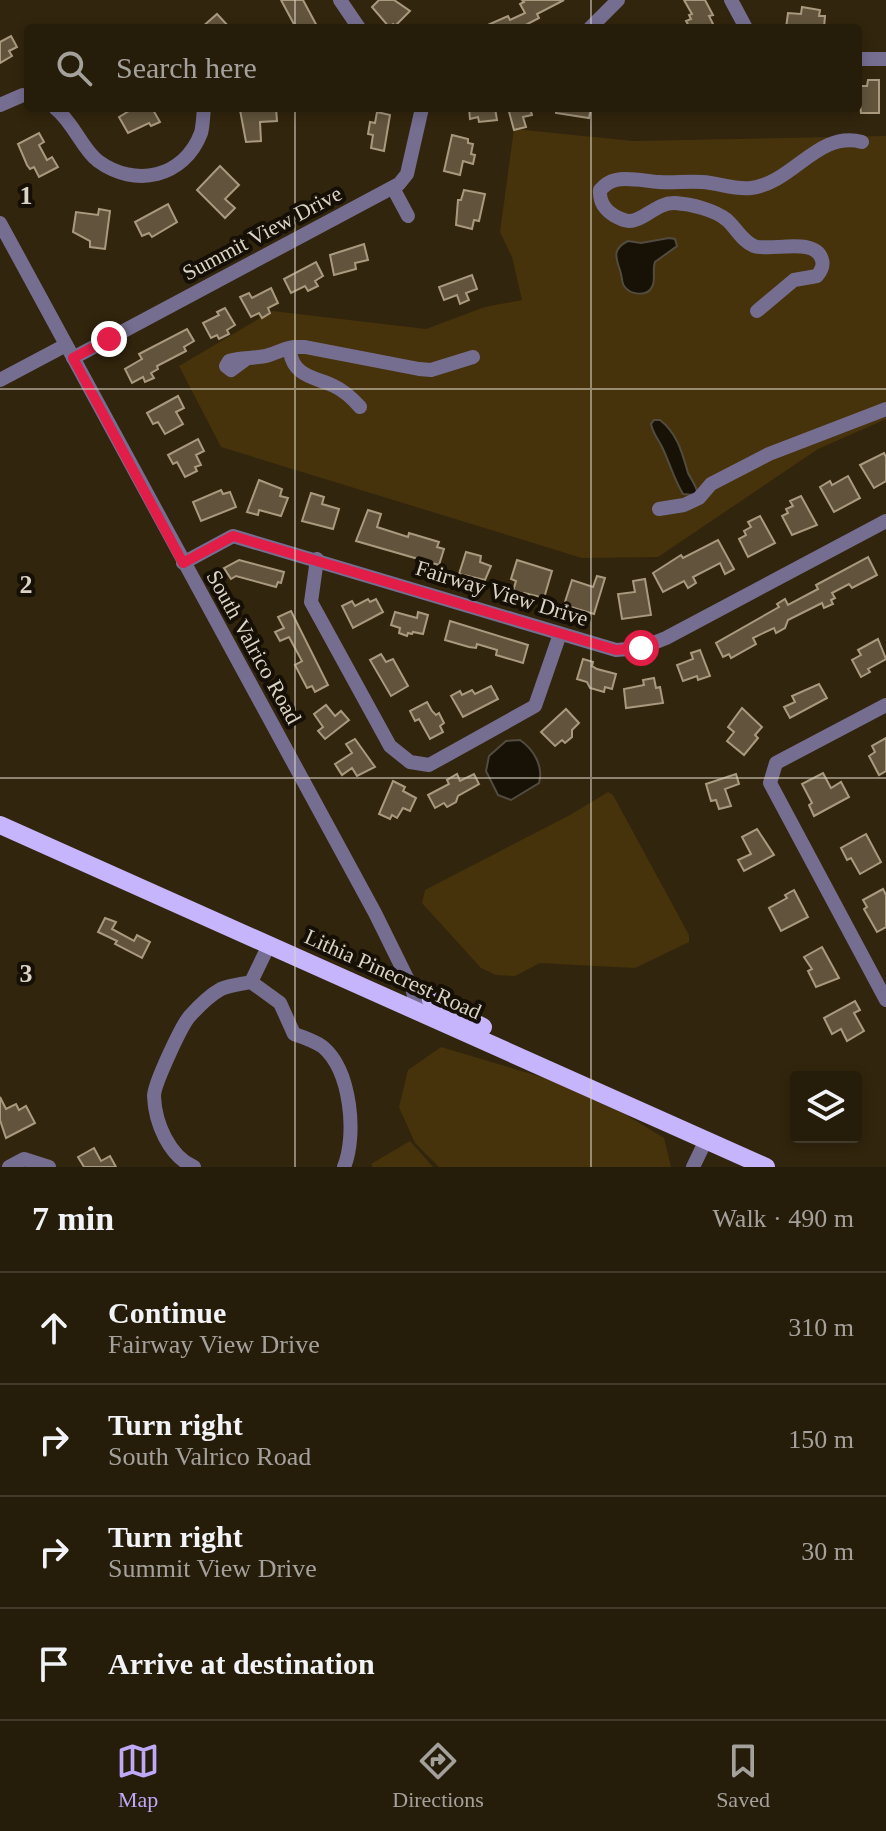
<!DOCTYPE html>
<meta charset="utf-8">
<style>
:root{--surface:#261c0a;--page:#322918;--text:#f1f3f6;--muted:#a4a19c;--line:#423a2b;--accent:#bda9f5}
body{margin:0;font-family:"Times New Roman",serif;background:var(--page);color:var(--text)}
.controls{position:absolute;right:24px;bottom:24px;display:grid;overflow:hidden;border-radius:8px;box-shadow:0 4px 12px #0003}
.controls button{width:72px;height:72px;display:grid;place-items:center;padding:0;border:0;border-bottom:2px solid var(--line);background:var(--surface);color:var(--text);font:40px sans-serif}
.stop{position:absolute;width:24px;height:24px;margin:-18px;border:6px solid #e11d48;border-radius:50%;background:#fff}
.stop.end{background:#e11d48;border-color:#fff;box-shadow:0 2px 8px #0008}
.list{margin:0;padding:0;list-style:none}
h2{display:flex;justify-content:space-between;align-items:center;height:104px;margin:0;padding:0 32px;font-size:34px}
h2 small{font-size:26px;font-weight:400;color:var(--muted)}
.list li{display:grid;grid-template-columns:52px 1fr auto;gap:24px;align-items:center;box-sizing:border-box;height:112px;padding:0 32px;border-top:2px solid var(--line)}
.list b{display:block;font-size:30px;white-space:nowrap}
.list p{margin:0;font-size:26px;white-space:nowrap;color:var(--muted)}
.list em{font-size:26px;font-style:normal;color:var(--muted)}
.icon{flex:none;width:44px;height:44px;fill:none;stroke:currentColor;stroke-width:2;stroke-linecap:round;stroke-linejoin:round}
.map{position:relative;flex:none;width:886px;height:1167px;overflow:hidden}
.search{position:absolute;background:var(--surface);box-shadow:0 4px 12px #0003;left:24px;right:24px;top:24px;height:88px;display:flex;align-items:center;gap:20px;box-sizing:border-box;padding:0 28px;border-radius:8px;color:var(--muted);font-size:30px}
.sheet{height:552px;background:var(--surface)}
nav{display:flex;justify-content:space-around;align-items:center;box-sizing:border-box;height:112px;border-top:2px solid var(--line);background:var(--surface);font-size:22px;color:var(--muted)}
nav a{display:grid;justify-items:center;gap:4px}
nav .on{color:var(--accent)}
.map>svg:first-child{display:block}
</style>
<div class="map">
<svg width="886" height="1167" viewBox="0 0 886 1167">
<rect width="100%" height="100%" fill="#32250d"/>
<!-- green -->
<g fill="#47330b">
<path d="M514,129L633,141L886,136V419L818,449L658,557L582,558L221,447L179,366L272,311L426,329L485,307L522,300L512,257L500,232Z"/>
<path d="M608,792L613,795L689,935V942L635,968L540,963L515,976L496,975L481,968L422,903L425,890L570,815Z"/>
<path d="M441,1047L565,1084L623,1113L664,1138L671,1167H439L415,1143L399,1107L408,1070Z"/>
<path d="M410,1141L433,1167H373L371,1164Z"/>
</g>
<!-- water -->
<g fill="#181106" stroke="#524b3f" stroke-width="2">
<path d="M669,238L675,239L677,246L655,262C652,270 656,280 652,287C647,297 630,295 624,286C622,283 622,278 621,274C617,259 610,250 628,241L641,243Z"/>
<path d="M654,420H660C677,433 682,452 688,473C691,479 695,484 697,491L694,495L683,494C674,479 670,464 663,449C659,440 653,434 651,424Z"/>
<path d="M520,740C533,749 544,766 539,783L511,800L498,795L486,771L489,756L506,741Z"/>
</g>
<!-- building -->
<g fill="#62543c" stroke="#a99a7f" stroke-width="2">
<path d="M281,0H303L318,28H296Z"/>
<path d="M379,0H394L410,11L395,26L393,24L389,27L372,7Z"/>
<path d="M522,0H564L537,14L539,18L520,28H481L508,16L510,20L525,13L520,4L524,2Z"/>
<path d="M684,0H705L713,15L709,16L715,28H690L686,21L691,19L689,15L692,14Z"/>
<path d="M802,7L820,10L819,16H825L824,28H786L788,13L801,14Z"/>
<path d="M217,14L230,28H201Z"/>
<path d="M11,36L17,47L9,51L12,56L0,63V42Z"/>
<path d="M868,80H879V113H861L858,86H867Z"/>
<path d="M134,108H152L160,122L151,126L149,123L128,133L119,117Z"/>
<path d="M276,108L277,121L260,122L261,141L246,142L240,110Z"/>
<path d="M469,108H495L497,120L479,122L478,117L470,119Z"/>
<path d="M508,108H530L532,115L523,117L526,127L514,130Z"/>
<path d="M556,108H591L589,118L556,113Z"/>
<path d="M377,112L390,115L384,151L371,148L373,135L368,134L370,122L375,123Z"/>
<path d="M39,133L44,142L39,145L47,160L52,157L58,167L39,177L34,167L30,169L27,165L18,144Z"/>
<path d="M452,135L468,139V143L473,144L471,154L475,155L473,164L463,161L460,175L444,171Z"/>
<path d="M220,166L239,185L225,199L235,208L225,218L197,190Z"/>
<path d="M464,190L485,194L479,221L474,220L472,229L456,225L458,200H461Z"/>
<path d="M168,204L177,222L152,237L149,233L142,236L135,222Z"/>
<path d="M99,209L110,211L105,249L90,247V241L73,232L76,212L98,215Z"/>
<path d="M364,244L368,260L355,263L356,269L334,275L330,255Z"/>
<path d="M316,262L323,276L315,281L318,286L308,291L305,286L291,293L284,279Z"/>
<path d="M472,275L477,289L466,293L469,300L460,304L457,295L444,300L439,287Z"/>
<path d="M271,288L278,303L268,308L270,313L262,318L259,313L251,317L240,297L249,293L252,298Z"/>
<path d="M225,308L235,325L227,330L229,334L219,339L217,335L211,338L203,323L219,315L217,312Z"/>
<path d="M187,329L194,341L184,347L186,351L157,366L158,369L151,373L154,378L145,382L143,377L132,383L125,369L142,359L139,354Z"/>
<path d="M178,396L184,408L176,412L183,424L165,434L158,422L153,424L147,413Z"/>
<path d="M198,439L204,451L196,455L201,465L195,467L197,471L185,477L177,462L173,464L168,455Z"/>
<path d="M884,453L886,457V481L874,488L860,465Z"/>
<path d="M848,476L860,498L834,512L820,487L830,481L832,485Z"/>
<path d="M259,480L282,489L280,496L288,498L281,516L259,510L258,515L247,512Z"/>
<path d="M221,490L223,494L230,492L236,507L201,521L193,502Z"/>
<path d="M311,493L324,497L322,504L339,509L333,529L302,521Z"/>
<path d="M801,496L817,525L792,535L782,516L788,513L786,509L793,506L790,501Z"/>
<path d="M368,510L381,514L377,527L408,537L409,533L439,542L437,547L444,549L439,565L356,541Z"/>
<path d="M760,516L775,543L748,557L739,539L746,535L744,531L751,527L748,522Z"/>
<path d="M718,540L734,569L725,574L720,563L693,577L696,583L688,588L684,581L663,592L653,573L681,555L683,558Z"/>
<path d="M466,552L481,556L480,562L491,566L485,580L459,574Z"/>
<path d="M868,557L877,575L852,588L849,584L832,593L835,598L831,600L833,604L824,608L822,603L788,620L785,628L776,633L774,628L753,638L756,644L731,658L729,654L723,657L716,643L779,607L777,604L785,599L788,605L818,589L816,585Z"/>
<path d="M239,560L284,572L281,583L278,582L276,587L236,576L231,579L224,568Z"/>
<path d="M517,560L552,571L544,598L524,593L522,597L512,594L516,581L511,579Z"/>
<path d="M597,576L605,578L594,614L564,605L572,580L593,587Z"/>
<path d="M645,579L651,615L622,619L618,594L635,592L633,581Z"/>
<path d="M368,599L370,602L376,599L383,612L353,628L342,606L352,601L355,606Z"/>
<path d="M291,611L328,685L315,692L312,686L307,688L295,665L302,661L289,637L280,641L275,632L284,628L278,617Z"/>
<path d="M395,612L417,618L418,612L428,615L423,634L413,632L412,634L408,633L407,636L399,633L400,628L391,625Z"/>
<path d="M450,621L528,645L523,663L496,655L497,650L477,644L476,648L469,647L445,640Z"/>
<path d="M878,639L886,659L868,669L870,672L861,677L852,660L861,655L858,650Z"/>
<path d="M700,650L710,676L698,680L697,676L683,681L677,665L693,659L691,653Z"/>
<path d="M381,654L386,662L393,659L408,686L391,696L370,660Z"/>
<path d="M583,659L593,662L592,666L597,669L616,674L612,689L605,687L604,692L590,688L587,682L577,679Z"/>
<path d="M654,678L656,688L660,687L663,703L626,708L624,689L644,685L643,680Z"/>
<path d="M819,684L827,698L790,718L784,707L795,702L792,696Z"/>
<path d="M491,686L498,699L463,717L451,696L460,691L462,695L472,690L475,694Z"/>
<path d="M427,702L432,711L436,715L439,713L444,723L440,726L443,732L430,739L419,719L415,721L410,711Z"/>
<path d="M326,705L335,716L341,711L349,720L325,739L318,731L323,727L314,714Z"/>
<path d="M742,708L762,727L755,735L758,738L744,755L727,741L734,732L728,727Z"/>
<path d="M566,709L579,723L572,730V737L565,743L562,740L555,746L541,732Z"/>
<path d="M886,738V771L879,775L869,756L875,752L872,746Z"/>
<path d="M355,739L375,767L357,776L352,768L342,775L335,764L352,753L346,744Z"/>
<path d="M823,773L831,788L841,782L849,797L814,816L809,805L812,803L802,784Z"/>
<path d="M457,774L460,781L474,774L479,784L458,796L456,802L447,807L444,803L435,808L428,795L449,784L447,780Z"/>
<path d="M736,774L739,784L725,789L731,806L719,809L716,800L711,801L706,784Z"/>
<path d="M393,781L405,787L403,791L416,798L410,811L403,808L397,818L392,815L390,819L379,814Z"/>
<path d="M757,829L774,855L744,871L738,860L751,854L742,837Z"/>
<path d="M866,834L881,862L860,874L851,858L847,860L841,848Z"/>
<path d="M883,889L886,895V927L877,932L864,909L867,907L863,900Z"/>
<path d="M794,890L808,917L781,931L769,908L787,898L785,895Z"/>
<path d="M105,918L116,922L112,929L134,941L137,935L150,942L142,958L115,944L117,941L98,932Z"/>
<path d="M822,947L839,978L816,987L808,971L812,969L804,957Z"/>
<path d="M855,1001L860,1010L854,1013L864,1031L847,1041L841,1029L832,1034L824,1018Z"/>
<path d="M0,1097L6,1109L16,1104L19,1110L26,1106L35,1123L6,1138L0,1120Z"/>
<path d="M94,1148L101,1161L110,1156L116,1167H84L78,1157Z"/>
</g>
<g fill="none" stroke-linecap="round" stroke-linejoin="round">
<!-- minor -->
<g stroke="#766e91" stroke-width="14">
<path d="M340,0L359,28"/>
<path d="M731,0L746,28"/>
<path d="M590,28L618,0"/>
<path d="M858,59H886"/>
<path d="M0,105L23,95L28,96"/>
<path d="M55,108C74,123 82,149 98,161C135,188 184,178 201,133C203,126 203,116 204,108"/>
<path d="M393,188L408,216"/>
<path d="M0,223L375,913L412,988L418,1011"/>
<path d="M757,311L794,280L817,276C821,271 824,266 822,260C816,236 771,252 754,246C742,241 736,228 727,220C715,210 691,204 675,203C655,202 640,226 624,220C609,215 599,205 600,190C605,185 609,181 616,180C628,177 645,181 659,182C673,183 688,181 702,182C719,183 734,190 751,188C793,183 818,130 862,142"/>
<path d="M73,358L399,184L407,174L422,108"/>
<path d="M246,359L231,370L226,366L229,361C242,357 256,359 269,355C279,352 285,348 295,347"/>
<path d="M0,380L66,345"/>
<path d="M360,407C352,398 345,391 334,386C315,377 294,377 290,352L295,347H305L419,369L431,370L473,357"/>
<path d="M659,509L684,505L699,498L711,484L769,454L886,409"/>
<path d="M317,559L311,602L390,746L410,762L429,765L535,706L560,634"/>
<path d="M183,563L233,536L616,650L641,648L666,638L886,521"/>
<path d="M886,705L776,763L770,783L886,1000"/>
<path d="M251,982L269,945"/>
<path d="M9,1167L24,1159L49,1167"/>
<path d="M194,1167C169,1156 155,1123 154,1096C154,1084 181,1027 189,1017C197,1008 210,995 221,989C230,985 242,984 251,982L280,1003L294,1034C303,1037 315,1041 323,1047C351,1071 357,1135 344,1167"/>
<path d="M693,1167L706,1140"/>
</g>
<!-- major -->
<g stroke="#c6b4fc" stroke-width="18">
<path d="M0,825L766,1167"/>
<path d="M431,1000L483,1027"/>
</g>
</g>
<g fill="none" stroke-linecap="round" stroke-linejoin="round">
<!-- route -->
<path stroke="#e11d48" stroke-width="10" d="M109,339L73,358L183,563L233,536L616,650L641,648"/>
</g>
<!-- grid -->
<path fill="none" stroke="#dbd3c5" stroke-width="2" stroke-opacity="0.55" d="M295,0V28M591,0V28M295,108V1167M591,108V1167M0,389H886M0,778H886"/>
<g text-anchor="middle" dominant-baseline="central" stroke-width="8" stroke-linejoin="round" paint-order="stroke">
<!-- street labels -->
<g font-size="22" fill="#dbd3c5" stroke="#150f06">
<text transform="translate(262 233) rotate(-28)">Summit View Drive</text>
<text transform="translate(502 593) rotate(17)">Fairway View Drive</text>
<text transform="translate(254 647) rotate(61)">South Valrico Road</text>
<text transform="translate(393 974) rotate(24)">Lithia Pinecrest Road</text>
</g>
</g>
<g font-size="26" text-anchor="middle" font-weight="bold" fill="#dbd3c5" stroke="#150f06" stroke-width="8" stroke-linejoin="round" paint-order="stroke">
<text x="26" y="204">1</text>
<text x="26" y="593">2</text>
<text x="26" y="982">3</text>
</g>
</svg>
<div class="controls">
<button><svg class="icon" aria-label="layers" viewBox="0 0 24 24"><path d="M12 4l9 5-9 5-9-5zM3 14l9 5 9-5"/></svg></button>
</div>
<div class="stop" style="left:641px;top:648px"></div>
<div class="stop end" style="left:109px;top:339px"></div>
<div class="search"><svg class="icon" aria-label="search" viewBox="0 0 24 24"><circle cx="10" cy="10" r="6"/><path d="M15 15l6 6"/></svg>Search here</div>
</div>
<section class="sheet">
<h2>7 min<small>Walk · 490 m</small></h2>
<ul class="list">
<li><svg class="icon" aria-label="ahead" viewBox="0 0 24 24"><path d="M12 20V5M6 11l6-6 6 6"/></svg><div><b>Continue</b><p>Fairway View Drive</p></div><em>310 m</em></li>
<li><svg class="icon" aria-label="right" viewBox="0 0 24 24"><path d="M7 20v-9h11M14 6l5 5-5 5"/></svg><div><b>Turn right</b><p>South Valrico Road</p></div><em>150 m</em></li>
<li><svg class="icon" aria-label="right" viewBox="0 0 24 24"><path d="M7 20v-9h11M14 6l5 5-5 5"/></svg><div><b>Turn right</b><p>Summit View Drive</p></div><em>30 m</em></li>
<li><svg class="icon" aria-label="arrive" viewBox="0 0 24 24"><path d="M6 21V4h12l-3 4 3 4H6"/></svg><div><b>Arrive at destination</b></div></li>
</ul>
</section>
<nav>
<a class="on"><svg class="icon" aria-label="map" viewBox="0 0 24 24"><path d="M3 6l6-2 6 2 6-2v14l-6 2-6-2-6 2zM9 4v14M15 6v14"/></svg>Map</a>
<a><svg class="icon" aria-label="directions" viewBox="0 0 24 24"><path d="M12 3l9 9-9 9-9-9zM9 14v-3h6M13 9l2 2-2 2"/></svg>Directions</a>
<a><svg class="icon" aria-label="saved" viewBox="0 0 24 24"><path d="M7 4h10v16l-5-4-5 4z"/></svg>Saved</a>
</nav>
